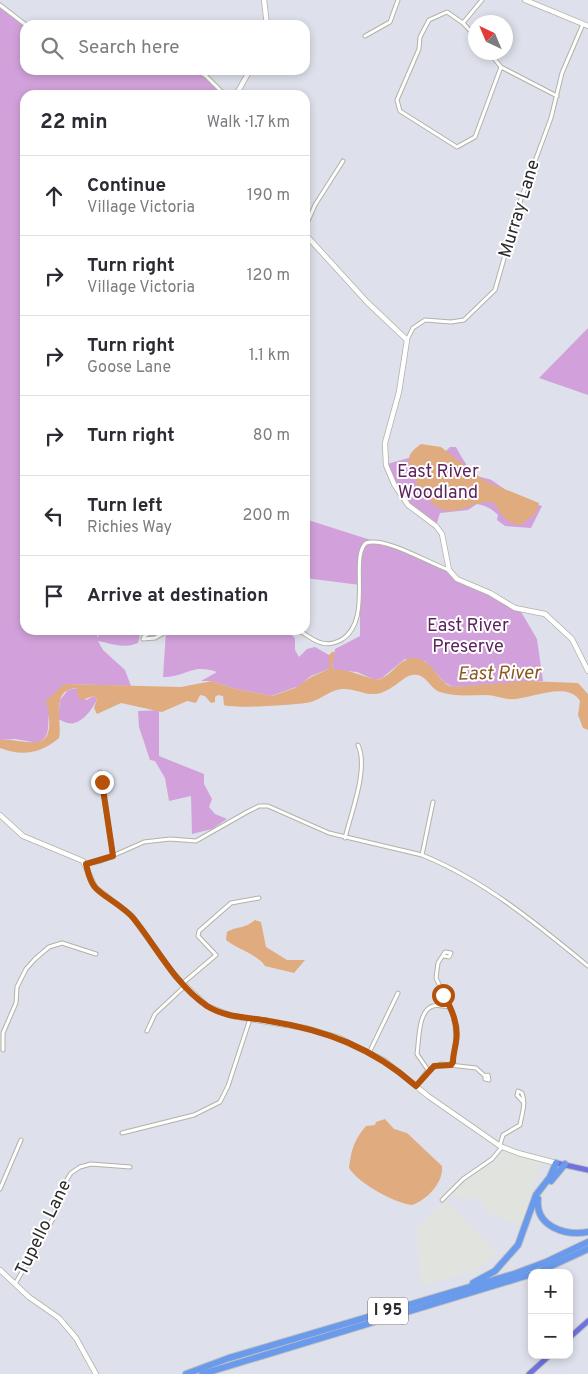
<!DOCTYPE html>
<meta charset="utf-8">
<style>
:root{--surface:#fff;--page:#f2f2f3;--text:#2b2b33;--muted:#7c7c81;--line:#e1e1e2}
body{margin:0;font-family:Overpass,sans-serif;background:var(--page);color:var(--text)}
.controls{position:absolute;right:15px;bottom:15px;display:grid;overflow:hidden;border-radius:10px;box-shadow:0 2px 8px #0003}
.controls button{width:45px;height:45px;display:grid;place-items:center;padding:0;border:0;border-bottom:1px solid var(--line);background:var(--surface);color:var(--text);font:25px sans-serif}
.compass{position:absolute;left:468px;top:15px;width:45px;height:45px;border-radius:50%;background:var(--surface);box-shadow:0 2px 8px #0003;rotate:316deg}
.stop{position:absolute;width:15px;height:15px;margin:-11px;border:4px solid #b45309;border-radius:50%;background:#fff}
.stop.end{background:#b45309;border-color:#fff;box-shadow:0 1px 5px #0008}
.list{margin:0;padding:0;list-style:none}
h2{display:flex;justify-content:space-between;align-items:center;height:65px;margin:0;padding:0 20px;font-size:21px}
h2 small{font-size:16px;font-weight:400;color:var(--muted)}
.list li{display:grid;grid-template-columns:32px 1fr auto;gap:15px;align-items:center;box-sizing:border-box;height:80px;padding:0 20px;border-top:1px solid var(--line)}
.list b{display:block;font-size:19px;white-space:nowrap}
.list p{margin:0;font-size:16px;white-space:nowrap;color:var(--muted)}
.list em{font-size:16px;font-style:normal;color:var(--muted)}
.icon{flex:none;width:28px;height:28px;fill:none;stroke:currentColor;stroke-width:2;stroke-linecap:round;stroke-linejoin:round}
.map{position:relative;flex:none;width:588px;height:1374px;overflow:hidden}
.search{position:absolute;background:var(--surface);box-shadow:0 2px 8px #0003;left:20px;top:20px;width:290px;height:55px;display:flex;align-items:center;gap:12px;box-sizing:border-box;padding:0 18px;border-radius:15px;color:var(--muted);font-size:19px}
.panel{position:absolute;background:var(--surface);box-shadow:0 2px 8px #0003;left:20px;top:90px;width:290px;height:545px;border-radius:15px}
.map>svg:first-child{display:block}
</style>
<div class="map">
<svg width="588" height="1374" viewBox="0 0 588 1374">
<rect width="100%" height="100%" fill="#dee1eb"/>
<!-- industrial -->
<g fill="#e1e4de">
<path d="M504,1151L541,1162L522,1226L487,1212L480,1199L450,1196L469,1178L492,1165Z"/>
<path d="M446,1200L498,1253L477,1270L421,1286L417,1229Z"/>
</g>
<!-- green -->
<g fill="#d2a1db">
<path d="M0,8L25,26V70H196L206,76L223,95H25V630H95L98,638L99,630H125L140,635L138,643C123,649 114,644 98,641L103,650L125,670L131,686L64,684C60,692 54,701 50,710C46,722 53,736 38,743L15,739L0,740Z"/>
<path d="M588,328V395L539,378Z"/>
<path d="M450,447H456C462,458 468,469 478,476C482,478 489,478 493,481C512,495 519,498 542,506L531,528L505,526L497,520L498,515C491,508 486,506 477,504L468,510L440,513L436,526C408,504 401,497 387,464L434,451H446Z"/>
<path d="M305,519L405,551L449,570L453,575L520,610L537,639L543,681L453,687L444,682L425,661L405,659L382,678L375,680L357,672L335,670L332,667L335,649L360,636V585L305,578Z"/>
<path d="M169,630H290L289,633L295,638V650L299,657L307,649L315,647L329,655V669L311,676L299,686L271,696L236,689L212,681H201L217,672C192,663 187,677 163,677L166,631Z"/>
<path d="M77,688L86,700L94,696L97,699C94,707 84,721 74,723C69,725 63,721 58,719L60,700L68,690Z"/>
<path d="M159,710V756L204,774V784L212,799L209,807L215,814L227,819L212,829L192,834L191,796L169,801L165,778L155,761L150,760L139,727L138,711Z"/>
</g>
<!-- water -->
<g fill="#e0ab7e">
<path d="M421,444L441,447L485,481L539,503L536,513L521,525C505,524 502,514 493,502C476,500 461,514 444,510C429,507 407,474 409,458C410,452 416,448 421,444Z"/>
<path d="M332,652H335L332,667L335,670C350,668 372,682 380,679C396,673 404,649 424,661C435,667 439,683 453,687L527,681L578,683L588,694V730L583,728L578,715L580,701C568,679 527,701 508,699C501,698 493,695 486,695C470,695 456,697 440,692C429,688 426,672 412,675C403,676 392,692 376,694C364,695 354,688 342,689C330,690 322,699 311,702C299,705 232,709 224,705L223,696L218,695L215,697V702L211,703L205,696L200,695L196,703L187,701L162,712L121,703L97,714L94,708L97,699L94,696L81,700L78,697L77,688C49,689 63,723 59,738C41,753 23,757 0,748V740C12,739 24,743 36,742C55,742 49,712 46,701L64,684L181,687L212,681L236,689L272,696L295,688L311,677L329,669V655Z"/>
<path d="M255,920L261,922L266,947L287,960H305L294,973L265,966C257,954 237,949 226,940L227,932C239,925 243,930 255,920Z"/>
<path d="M385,1119L394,1129L407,1133L442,1166C444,1182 427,1200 412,1205C395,1203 359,1184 349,1168C351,1150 354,1140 366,1126L375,1125L376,1122Z"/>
</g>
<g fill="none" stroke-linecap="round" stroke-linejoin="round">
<defs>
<g id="street">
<path d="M0,5L26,25"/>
<path d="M463,23L482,0"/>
<path d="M365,36L390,22L398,0"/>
<path d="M476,37L463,23L447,12L429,20L420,37L419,49L397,100L400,111L457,147L475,137L501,67"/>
<path d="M489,52L501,67L557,96"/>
<path d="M196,70L206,76L225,95"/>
<path d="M305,228L315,205L343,161"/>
<path d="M407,340L413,328L425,320L451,322L464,320L495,290L521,199L551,118L562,73L583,24"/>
<path d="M298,630C306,634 313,641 322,643C328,645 335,643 341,640C374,621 349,557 366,543C385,536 430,564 449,570"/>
<path d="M162,634C156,632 145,632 143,639L155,638L169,630"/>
<path d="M100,772L113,856"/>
<path d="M345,838C351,813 369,768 358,745"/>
<path d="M422,855L433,802"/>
<path d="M86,864L101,861L144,842L170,839L196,841L247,812L259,806H268L329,833L422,855C484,880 537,924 588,966"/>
<path d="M444,956L449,957L451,953L445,952L438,963L436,978L450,1007"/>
<path d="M183,983L216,955L198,936L199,931L231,903L259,898"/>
<path d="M147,1031L155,1014L185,986"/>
<path d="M3,1050V1033L16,1003L17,987L26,969L35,959L49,947L62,943L96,954"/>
<path d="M369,1053L398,993"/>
<path d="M428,1070L417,1054C419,1041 418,1010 433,1006C439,1004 444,1007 450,1007C458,1026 457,1046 451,1065"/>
<path d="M416,1086L428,1070L441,1064L476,1068L485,1076V1079L489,1080L488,1075L485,1076"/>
<path d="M122,1133L194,1115L220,1102L228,1086L250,1019"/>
<path d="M500,1145L503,1135L520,1125C522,1114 526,1103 522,1093L518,1091L517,1095L524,1103"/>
<path d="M0,1189L21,1140"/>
<path d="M442,1200L463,1179L492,1159L502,1147"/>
<path d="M15,1284L54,1217L66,1181L71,1173L80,1167L91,1164L130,1167"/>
</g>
<g id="secondary">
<path d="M264,0L267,25"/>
<path d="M525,0L588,26"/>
<path d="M236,95L250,70"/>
<path d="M305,234L367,302L407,340L399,392L385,443L386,465L394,484L408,505L436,526L442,534L449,570L457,579L490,593L515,608L545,614L572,639L588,671"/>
<path d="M0,815L23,836L83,861L95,887L132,916L175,976L207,1006L232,1016L305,1028L339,1038L385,1061L428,1096L500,1146L518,1153L556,1163"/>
<path d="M0,1270L29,1297L59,1318L76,1338L96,1374"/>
</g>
<g id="primary">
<path d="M556,1163L588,1170"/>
<path d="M569,1338L588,1321"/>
<path d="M529,1374L550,1355"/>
</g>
<g id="highway">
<path d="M551,1181L565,1164"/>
<path d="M538,1199C535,1227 566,1236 588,1232"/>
<path d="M536,1273L588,1249"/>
<path d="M473,1283L495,1271L518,1245L536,1195L550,1177L556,1163"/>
<path d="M186,1374L229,1358L514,1274L546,1262L588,1242"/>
<path d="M202,1374L532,1274"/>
</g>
</defs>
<!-- street casing -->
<use href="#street" stroke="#b2b2a8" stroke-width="5"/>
<!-- secondary casing -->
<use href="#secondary" stroke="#b2b2a8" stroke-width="6"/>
<!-- primary casing -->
<use href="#primary" stroke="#bfbfbf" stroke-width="7"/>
<!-- highway casing -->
<use href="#highway" stroke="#bfbfbf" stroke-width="8"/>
<!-- street -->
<use href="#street" stroke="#fff" stroke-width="3"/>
<!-- secondary -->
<use href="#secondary" stroke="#fff" stroke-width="4.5"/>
<!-- primary -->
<use href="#primary" stroke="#6e73e0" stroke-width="5"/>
<!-- highway -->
<use href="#highway" stroke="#699aeb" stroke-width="6"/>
</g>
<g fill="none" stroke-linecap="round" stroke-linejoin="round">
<!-- route -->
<path stroke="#b45309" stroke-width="6" d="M102,782L113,856L86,864C88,872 89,879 94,886C101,896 123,905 134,919C158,949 175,984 207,1006C226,1018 248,1017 269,1021C326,1030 373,1048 416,1086L434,1066L451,1065L453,1062C453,1055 455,1049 456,1042C459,1026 452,1008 443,995"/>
</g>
<g text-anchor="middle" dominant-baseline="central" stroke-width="4" stroke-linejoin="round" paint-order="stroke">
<!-- shield labels -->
<rect fill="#fff" stroke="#6b6b6b" stroke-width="1" x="368" y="1297.5" width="40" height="27" rx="4"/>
<g font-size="16" font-weight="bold" fill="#2b2b2b">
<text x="388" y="1311">I 95</text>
</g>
<!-- street labels -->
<g font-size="18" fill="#2b2b2b" stroke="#fff">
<text transform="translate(520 209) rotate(-73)">Murray Lane</text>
<text transform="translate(44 1228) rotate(-64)">Tupello Lane</text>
</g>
<!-- park labels -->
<g font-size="18" fill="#5e235f" stroke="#fff">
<text x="438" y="472">East River<tspan x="438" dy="21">Woodland</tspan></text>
<text x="468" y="626">East River<tspan x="468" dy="21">Preserve</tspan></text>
</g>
<!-- water labels -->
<g font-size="19" font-style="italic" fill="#8c581d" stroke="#fff">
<text transform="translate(499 674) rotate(-1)">East River</text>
</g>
</g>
</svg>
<div class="controls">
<button>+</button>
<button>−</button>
</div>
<svg class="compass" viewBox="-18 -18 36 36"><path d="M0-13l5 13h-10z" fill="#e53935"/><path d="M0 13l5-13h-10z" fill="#7c7c81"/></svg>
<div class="stop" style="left:443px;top:995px"></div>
<div class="stop end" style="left:102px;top:782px"></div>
<div class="search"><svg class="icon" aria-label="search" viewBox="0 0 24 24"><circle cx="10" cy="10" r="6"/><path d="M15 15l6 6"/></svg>Search here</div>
<section class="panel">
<h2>22 min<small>Walk · 1.7 km</small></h2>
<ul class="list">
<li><svg class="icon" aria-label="ahead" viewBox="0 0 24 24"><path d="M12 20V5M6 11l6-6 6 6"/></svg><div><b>Continue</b><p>Village Victoria</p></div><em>190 m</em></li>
<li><svg class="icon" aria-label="right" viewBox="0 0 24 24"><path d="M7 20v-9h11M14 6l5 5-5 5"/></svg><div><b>Turn right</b><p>Village Victoria</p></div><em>120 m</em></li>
<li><svg class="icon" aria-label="right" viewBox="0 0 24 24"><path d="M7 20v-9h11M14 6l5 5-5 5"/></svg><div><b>Turn right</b><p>Goose Lane</p></div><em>1.1 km</em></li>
<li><svg class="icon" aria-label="right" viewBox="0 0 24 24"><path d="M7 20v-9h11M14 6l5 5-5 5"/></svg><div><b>Turn right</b></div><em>80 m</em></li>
<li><svg class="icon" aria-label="left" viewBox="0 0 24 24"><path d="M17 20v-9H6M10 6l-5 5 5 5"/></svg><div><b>Turn left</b><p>Richies Way</p></div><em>200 m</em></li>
<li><svg class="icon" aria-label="arrive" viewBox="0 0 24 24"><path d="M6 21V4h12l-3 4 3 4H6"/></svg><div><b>Arrive at destination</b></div></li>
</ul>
</section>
</div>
